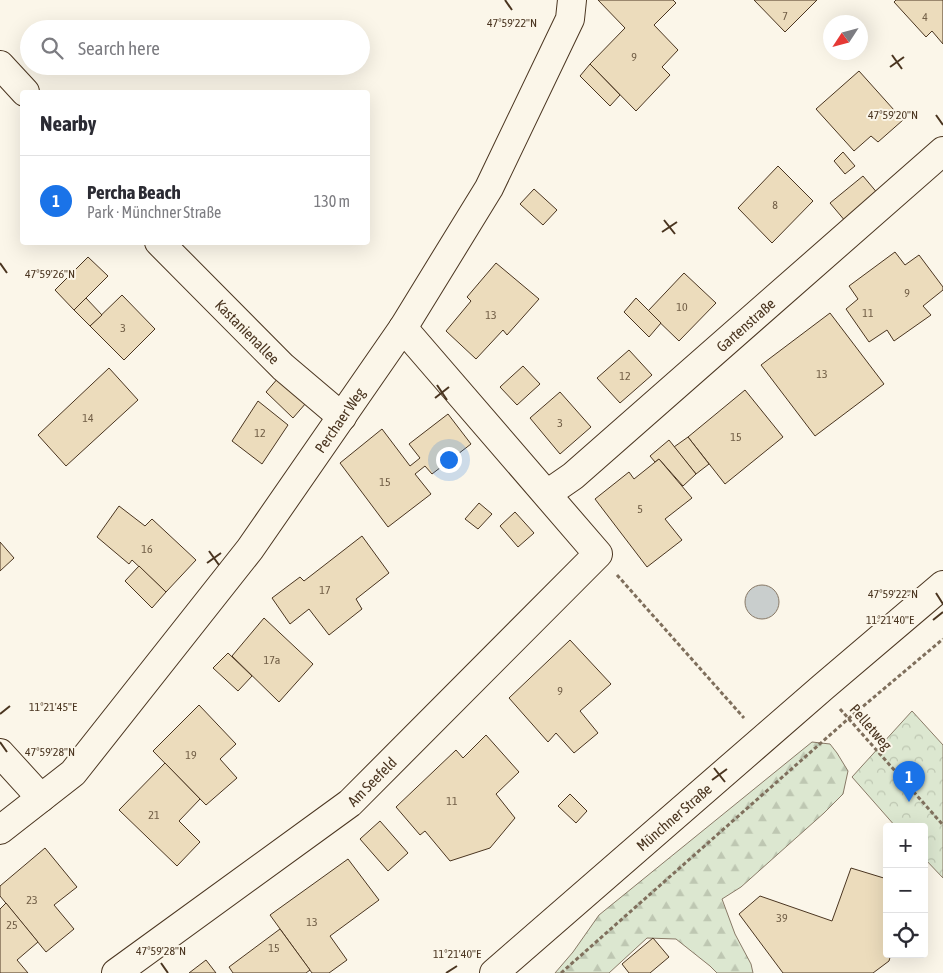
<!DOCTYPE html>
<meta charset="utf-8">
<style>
:root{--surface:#fff;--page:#f7f7f7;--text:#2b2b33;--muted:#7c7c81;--line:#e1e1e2;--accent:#1a73e8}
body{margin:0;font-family:"Asap Condensed",sans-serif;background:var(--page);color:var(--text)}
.controls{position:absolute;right:15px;bottom:15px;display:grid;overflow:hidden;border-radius:5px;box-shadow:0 5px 20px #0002}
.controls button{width:45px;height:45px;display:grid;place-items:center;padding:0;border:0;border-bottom:1px solid var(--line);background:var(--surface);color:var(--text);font:25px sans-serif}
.compass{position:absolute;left:823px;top:15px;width:45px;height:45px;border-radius:50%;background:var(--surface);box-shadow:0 5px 20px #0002;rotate:234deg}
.you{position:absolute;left:448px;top:459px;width:18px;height:18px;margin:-12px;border:4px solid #fff;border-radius:50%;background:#1a73e8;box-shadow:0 0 0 8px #1a73e833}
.badge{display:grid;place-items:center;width:32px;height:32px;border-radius:50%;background:var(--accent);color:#fff;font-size:16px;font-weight:700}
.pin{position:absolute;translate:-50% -41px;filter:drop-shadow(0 1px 2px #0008)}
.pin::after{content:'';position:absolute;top:26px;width:18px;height:15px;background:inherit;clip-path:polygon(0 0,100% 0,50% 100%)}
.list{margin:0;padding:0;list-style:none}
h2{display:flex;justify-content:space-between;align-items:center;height:65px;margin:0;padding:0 20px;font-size:21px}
h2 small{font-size:16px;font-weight:400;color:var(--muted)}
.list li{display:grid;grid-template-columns:32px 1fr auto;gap:15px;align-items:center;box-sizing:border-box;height:90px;padding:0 20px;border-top:1px solid var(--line)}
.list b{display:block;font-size:19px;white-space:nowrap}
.list p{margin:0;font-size:16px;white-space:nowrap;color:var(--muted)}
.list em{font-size:16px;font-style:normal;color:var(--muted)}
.icon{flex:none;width:28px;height:28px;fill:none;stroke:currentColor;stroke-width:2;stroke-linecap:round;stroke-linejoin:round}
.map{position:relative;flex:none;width:943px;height:973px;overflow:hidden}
.search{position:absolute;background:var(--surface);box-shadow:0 5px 20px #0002;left:20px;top:20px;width:350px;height:55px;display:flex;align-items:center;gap:12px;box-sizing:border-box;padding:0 18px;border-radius:28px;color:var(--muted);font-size:19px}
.panel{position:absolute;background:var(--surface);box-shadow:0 5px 20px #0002;left:20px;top:90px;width:350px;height:155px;border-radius:5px}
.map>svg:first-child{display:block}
</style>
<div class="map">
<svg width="943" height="973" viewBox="0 0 943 973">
<defs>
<pattern id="forest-firs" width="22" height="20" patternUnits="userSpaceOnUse" patternTransform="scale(1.25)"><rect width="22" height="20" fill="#dce7d0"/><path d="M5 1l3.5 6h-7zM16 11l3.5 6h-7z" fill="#bec7b2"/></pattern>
<pattern id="park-crowns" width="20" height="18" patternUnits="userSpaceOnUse" patternTransform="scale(1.25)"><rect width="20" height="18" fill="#dce7d0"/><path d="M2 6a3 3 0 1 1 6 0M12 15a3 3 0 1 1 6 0" fill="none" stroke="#bec7b2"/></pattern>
</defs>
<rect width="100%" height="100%" fill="#fbf6e9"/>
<!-- forest -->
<path fill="url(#forest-firs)" stroke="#887966" d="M812,742L830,744L837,753L848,771L843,794L824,813L741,887L722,899L735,934L751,964L753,973H717L710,966L676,939L647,938L609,973H555L573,952L599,915Z"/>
<!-- park -->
<path fill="url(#park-crowns)" stroke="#887966" d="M912,711L943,745V878L924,858V827H896L852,777Z"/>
<!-- water -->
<circle fill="#c9cecd" stroke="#887966" cx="762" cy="602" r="17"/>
<!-- building -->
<g fill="#ecdcbc" stroke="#4a3520">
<path d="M598,0H673L676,3L654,25L678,50L662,67L670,75L636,111L590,64L625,28Z"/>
<path d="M754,0H817L785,32Z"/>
<path d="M896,0H943V44L932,31L926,37L894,2Z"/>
<path d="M590,64L620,95L610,106L580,76Z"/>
<path d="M859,71L903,120L878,142L871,136L854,151L816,109Z"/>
<path d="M843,152L855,166L845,174L834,161Z"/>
<path d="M778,166L813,201L772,243L738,208Z"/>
<path d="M863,176L879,195L846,222L830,203Z"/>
<path d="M534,189L557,210L543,225L520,204Z"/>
<path d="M895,252L905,265L919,255L943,287V290L923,306L931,315L894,341L887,330L869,342L846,309L858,299L849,286Z"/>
<path d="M88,257L108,276L74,310L55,290Z"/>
<path d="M496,263L539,299L507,335L503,330L476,359L446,331L471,301L467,297Z"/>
<path d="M684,273L716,303L679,341L648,311Z"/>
<path d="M122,295L155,329L124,360L90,326Z"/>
<path d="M86,298L102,315L90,326L74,310Z"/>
<path d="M636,298L661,323L649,337L624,312Z"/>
<path d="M830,313L884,384L815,436L761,365Z"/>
<path d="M629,350L652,375L620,403L597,378Z"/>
<path d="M523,366L540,384L517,405L500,387Z"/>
<path d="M109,368L138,400L66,466L38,435Z"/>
<path d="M279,377L306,403L293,418L266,392Z"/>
<path d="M745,390L783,437L725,484L688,437Z"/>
<path d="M560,392L591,427L560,454L530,418Z"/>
<path d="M258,401L288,425L262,464L232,441Z"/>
<path d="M448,414L471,444L432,474L425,466L415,474L431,494L388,527L340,463L382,429L410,466L420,458L409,444Z"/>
<path d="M688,437L709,464L696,474L674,447Z"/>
<path d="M669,440L696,474L683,486L659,459L655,462L650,456Z"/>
<path d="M659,459L692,498L665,519L682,540L647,567L595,499L629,472L634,479Z"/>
<path d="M479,503L492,514L478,529L465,519Z"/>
<path d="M119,506L145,526L152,519L196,560L166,592L132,560L129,564L97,537Z"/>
<path d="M515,512L534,533L518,547L500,526Z"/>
<path d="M362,536L389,573L356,599L362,609L329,635L309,609L290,624L272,598L300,577L304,581Z"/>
<path d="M0,542L14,558L0,571Z"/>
<path d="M139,566L166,592L152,608L125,581Z"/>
<path d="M264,618L313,664L279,702L232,656Z"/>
<path d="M570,640L611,684L580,711L598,733L574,753L556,733L548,742L509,698Z"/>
<path d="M228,653L252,676L238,691L213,668Z"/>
<path d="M199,705L236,744L220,759L237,778L206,805L153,751Z"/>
<path d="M486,735L519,772L496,794L515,818L490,848L450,861L425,831L420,835L396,807L456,750L463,758Z"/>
<path d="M165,763L200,799L179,821L200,842L177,866L119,810Z"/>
<path d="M570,794L587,811L576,823L558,806Z"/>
<path d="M380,821L408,853L388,871L360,839Z"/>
<path d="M45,848L77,887L54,905L74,929L46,952L0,896V886Z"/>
<path d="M348,859L379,900L330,936L347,960L329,973H312L270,915Z"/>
<path d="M851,868L887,879V954H891L889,961L873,973H783L739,914L760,896L832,921Z"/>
<path d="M6,903L38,942L17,960L28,973H0V909Z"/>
<path d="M280,929L310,970L306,973H233L229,967Z"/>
<path d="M653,938L669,957L650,973H629L622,964Z"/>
<path d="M206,960L216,973H189Z"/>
</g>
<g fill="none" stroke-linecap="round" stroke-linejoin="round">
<defs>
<g id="street">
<path d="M0,65L25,92"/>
<path id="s1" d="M159,242L283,367L342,417"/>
<path id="s2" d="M547,494L573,476L943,151"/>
<path d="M0,753L41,798"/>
<path id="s3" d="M0,830L73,773L250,549L403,328L489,188L570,19L572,0"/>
<path id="s4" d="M116,973L350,803L598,554L403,328"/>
</g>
<g id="secondary">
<path id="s5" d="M494,973L823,687L943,585"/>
</g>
</defs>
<!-- street casing -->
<use href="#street" stroke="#4a3520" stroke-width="30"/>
<!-- secondary casing -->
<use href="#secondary" stroke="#4a3520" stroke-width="30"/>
<!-- path -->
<g stroke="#7f6f5c" stroke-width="3" stroke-dasharray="4 2.5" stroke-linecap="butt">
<path d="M617,575L744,718"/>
<path d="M840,709L943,825"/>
<path d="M561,973L848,719L943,639"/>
</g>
<!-- street -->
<use href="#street" stroke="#fbf6e9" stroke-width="28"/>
<!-- secondary -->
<use href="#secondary" stroke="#fbf6e9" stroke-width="28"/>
</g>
<!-- ticks -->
<path fill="none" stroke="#4a3520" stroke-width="2" d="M505,0L512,10M892,55L902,69M890,67L904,57M936,115L943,125M664,220L675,234M662,232L677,222M0,263L7,273M437,385L447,400M435,398L449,387M209,551L219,565M207,563L221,553M936,593L943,604M933,620L943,612M0,714L10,706M0,742L7,752M714,768L725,782M712,780L727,769M161,963L168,973M446,973L457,966"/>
<g text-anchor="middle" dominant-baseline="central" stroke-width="4" stroke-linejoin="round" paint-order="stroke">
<!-- number labels -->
<g font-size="12" fill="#725f47">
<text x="785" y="16">7</text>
<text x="925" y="17">4</text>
<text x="634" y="57">9</text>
<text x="775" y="205">8</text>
<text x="907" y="293">9</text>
<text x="682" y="307">10</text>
<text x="868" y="313">11</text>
<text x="491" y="315">13</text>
<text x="123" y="328">3</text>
<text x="822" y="374">13</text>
<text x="625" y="376">12</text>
<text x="88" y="418">14</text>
<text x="560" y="423">3</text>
<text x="260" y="433">12</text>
<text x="736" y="437">15</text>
<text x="385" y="482">15</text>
<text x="640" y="509">5</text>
<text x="147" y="549">16</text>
<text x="325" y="590">17</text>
<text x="272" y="660">17a</text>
<text x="560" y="691">9</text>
<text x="191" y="755">19</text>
<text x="452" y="801">11</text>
<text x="154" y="815">21</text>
<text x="32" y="900">23</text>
<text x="782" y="918">39</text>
<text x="312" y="922">13</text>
<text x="12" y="925">25</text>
<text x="274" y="948">15</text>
</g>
<!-- street labels -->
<g font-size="15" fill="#4a3520" stroke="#fbf6e9">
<text stroke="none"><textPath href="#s2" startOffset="261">Gartenstraße</textPath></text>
<text stroke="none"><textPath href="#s1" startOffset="126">Kastanienallee</textPath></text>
<text stroke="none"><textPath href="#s3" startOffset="535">Perchaer Weg</textPath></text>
<text transform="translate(871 727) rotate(49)">Pelletweg</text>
<text stroke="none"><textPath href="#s4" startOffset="320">Am Seefeld</textPath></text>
<text stroke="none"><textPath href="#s5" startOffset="238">Münchner Straße</textPath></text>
</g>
</g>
<g font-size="12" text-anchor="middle" fill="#4a3520" stroke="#fbf6e9" stroke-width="4" stroke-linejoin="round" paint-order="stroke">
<text x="512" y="27">47°59'22"N</text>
<text x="893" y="119">47°59'20"N</text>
<text x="50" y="278">47°59'26"N</text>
<text x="893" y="598">47°59'22"N</text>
<text x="890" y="624">11°21'40"E</text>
<text x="53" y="711">11°21'45"E</text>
<text x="50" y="756">47°59'28"N</text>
<text x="161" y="955">47°59'28"N</text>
<text x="457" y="958">11°21'40"E</text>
</g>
</svg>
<div class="controls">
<button>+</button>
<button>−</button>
<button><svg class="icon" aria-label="locate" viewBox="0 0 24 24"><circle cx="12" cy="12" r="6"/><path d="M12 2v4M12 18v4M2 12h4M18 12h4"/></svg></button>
</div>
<svg class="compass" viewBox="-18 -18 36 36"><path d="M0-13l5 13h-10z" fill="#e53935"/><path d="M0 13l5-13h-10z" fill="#7c7c81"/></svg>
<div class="you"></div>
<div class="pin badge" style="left:909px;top:802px">1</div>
<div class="search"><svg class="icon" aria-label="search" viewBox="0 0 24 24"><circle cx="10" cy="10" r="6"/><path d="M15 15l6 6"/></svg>Search here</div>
<section class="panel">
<h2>Nearby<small></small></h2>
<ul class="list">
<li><span class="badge">1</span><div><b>Percha Beach</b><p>Park · Münchner Straße</p></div><em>130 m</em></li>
</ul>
</section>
</div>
